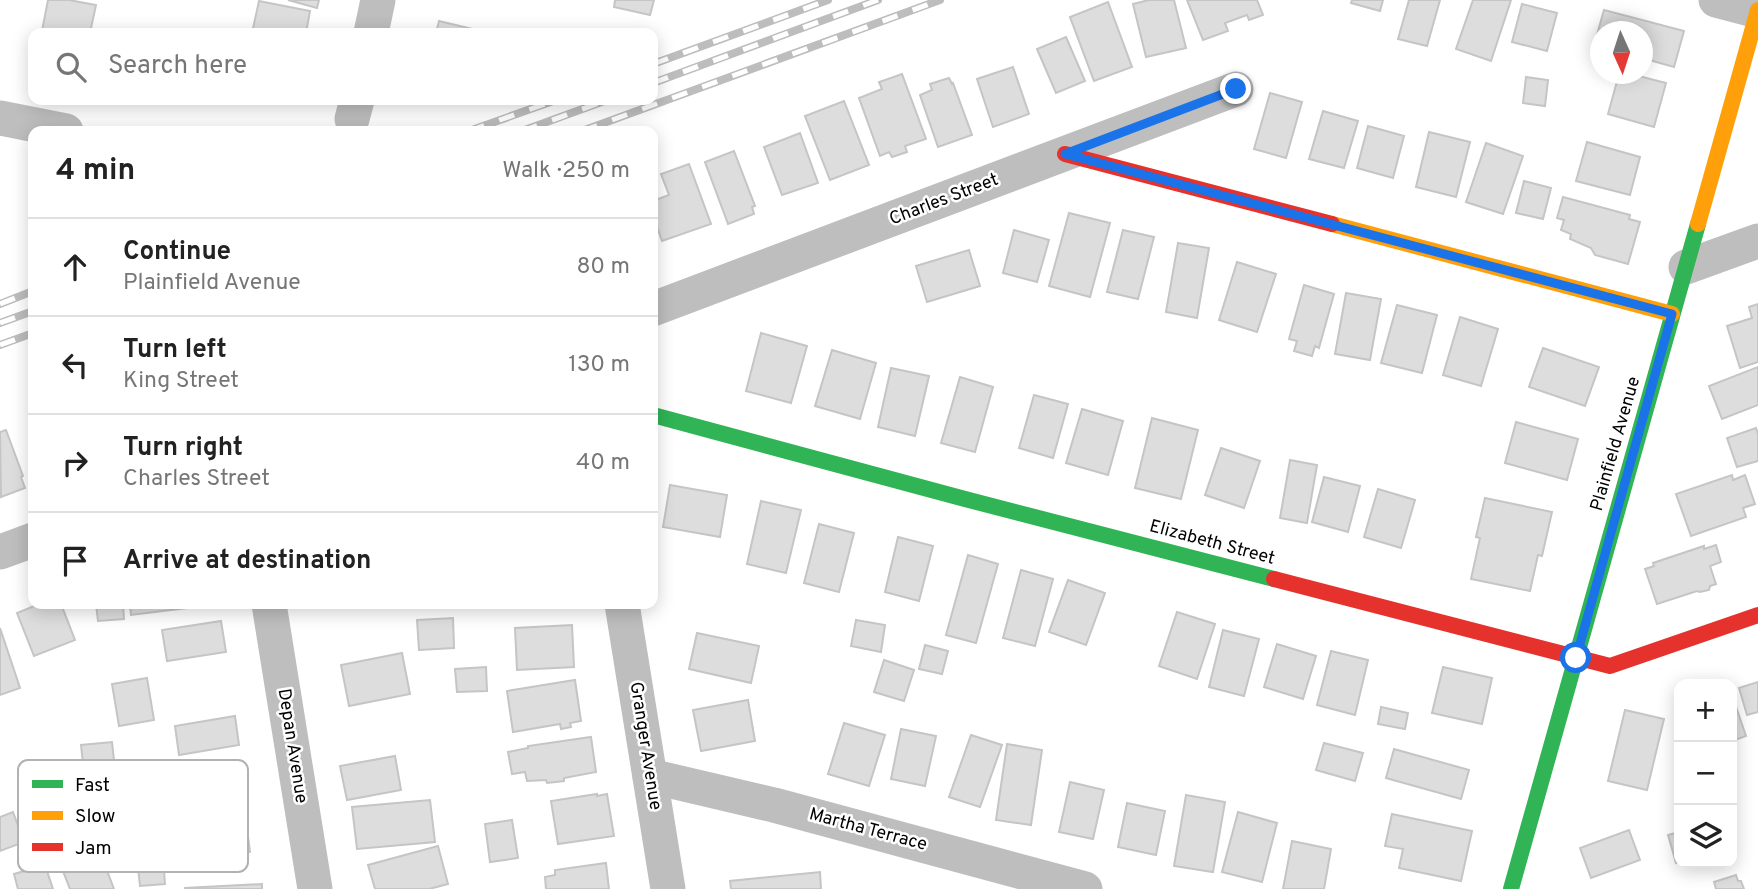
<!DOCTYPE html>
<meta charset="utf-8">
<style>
:root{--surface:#fff;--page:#f2f2f2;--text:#222;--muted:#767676;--line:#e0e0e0}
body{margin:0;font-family:Overpass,sans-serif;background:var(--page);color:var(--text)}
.controls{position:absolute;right:21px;bottom:21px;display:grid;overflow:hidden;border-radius:14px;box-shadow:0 4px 18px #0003}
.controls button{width:63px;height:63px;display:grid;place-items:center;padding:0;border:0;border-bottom:2px solid var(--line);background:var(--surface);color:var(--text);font:35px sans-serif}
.compass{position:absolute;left:1590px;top:21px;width:63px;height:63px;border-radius:50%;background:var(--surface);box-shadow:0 4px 18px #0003;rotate:177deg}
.stop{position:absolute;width:21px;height:21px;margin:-16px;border:5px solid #1a73e8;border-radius:50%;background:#fff}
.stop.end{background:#1a73e8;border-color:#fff;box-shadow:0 2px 7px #0008}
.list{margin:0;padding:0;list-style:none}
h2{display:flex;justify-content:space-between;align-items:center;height:91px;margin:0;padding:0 28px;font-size:30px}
h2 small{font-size:23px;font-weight:400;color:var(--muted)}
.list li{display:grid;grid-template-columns:46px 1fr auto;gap:21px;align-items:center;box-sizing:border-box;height:98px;padding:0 28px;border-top:2px solid var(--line)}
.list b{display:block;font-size:26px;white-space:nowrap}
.list p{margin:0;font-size:23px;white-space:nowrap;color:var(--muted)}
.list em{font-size:23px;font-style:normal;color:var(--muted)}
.icon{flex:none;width:38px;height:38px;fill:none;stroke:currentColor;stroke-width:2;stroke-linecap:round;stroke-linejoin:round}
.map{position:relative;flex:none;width:1758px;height:889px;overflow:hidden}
.search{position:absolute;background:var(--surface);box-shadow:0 4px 18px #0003;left:28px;top:28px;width:630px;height:77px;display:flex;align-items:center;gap:18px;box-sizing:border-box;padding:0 24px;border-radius:14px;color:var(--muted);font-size:26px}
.panel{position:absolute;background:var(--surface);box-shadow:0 4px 18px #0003;left:28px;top:126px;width:630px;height:483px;border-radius:14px}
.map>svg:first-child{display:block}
</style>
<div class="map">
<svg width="1758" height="889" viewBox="0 0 1758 889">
<rect width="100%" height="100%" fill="#fff"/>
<!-- building -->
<g fill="#ddd" stroke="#c5c5c5" stroke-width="2">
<path d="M48,0H69L96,5L90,33H55L42,31Z"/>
<path d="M288,0H319L317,8Z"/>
<path d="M615,0H654L650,15L614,7Z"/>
<path d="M1149,0H1174L1186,48L1146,57L1133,4Z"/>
<path d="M1187,0H1257L1263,15L1249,20L1247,15L1225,23L1228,31L1203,40Z"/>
<path d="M1352,0H1383L1380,11L1351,3Z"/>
<path d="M1409,0H1440L1427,46L1398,39Z"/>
<path d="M1473,0H1511L1491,61L1456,49Z"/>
<path d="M259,1L310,11L306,33H252Z"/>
<path d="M1108,2L1132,67L1094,81L1070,17Z"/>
<path d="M1522,4L1557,13L1547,51L1512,42Z"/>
<path d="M1604,10L1684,31L1674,67L1642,58V32H1600V47L1594,45Z"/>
<path d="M439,21L489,33H436Z"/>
<path d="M1066,37L1085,81L1056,93L1037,49Z"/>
<path d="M1013,67L1029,114L993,127L977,79Z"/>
<path d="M902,74L926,139L905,146L907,152L892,157L889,152L880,156L859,98L882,89L879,82Z"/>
<path d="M1619,74H1631L1666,83L1654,127L1608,114Z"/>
<path d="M1526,77L1548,80L1545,106L1523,103Z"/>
<path d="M949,78L952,84L953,83L972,135L938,147L920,95L932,90L930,84Z"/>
<path d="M1270,93L1302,102L1286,158L1254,149Z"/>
<path d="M844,101L869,165L830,180L805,116Z"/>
<path d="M1323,111L1358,121L1344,168L1309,159Z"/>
<path d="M1368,126L1404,136L1393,178L1357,168Z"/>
<path d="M1429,132L1470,142L1456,197L1416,187Z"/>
<path d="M800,133L818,183L782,195L764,147Z"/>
<path d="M1587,142L1640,157L1630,195L1576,181Z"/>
<path d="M1486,143L1523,156L1503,214L1466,202Z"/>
<path d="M734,151L755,206L752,207L754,214L728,224L705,162Z"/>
<path d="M689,164L711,224L662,241L653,215V201L669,195L661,174Z"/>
<path d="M1524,181L1551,188L1543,219L1516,213Z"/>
<path d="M1563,197L1630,215L1629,219L1640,222L1628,264L1595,255L1591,248L1570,239L1571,234L1561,230L1564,220L1557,218Z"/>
<path d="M1069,213L1110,223L1090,297L1049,286Z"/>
<path d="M1014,230L1049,240L1037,282L1003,273Z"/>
<path d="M1123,230L1154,237L1138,299L1107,292Z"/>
<path d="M1178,243L1209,248L1197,318L1166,312Z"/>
<path d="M969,250L980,286L927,302L916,266Z"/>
<path d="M1237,262L1276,274L1257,332L1219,320Z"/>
<path d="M1304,285L1334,294L1319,348L1315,346L1312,356L1294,351L1297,341L1289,339Z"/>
<path d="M1346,293L1381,299L1370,360L1335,354Z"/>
<path d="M1758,304V362L1740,368L1727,326L1752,318L1749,307Z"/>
<path d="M1397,305L1437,315L1422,373L1381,363Z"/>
<path d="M1460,317L1498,329L1481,386L1443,375Z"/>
<path d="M761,333L807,346L791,403L746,391Z"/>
<path d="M1543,348L1599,367L1585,406L1529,387Z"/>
<path d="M832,350L876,363L860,419L815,406Z"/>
<path d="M1758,367V405L1722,419L1709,386Z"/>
<path d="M891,368L929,376L915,436L878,427Z"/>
<path d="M960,377L993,387L975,452L941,443Z"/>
<path d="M1034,395L1068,404L1053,458L1019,448Z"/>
<path d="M1082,409L1123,421L1108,475L1066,463Z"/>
<path d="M1152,418L1198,430L1181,499L1135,488Z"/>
<path d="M1516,422L1578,439L1567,480L1505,463Z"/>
<path d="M1756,428L1758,434V461L1737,467L1727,438Z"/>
<path d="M6,430L23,476L21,477L25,488L1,497L0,432Z"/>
<path d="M1221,448L1260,461L1244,508L1205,495Z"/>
<path d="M1290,460L1317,465L1307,523L1280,518Z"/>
<path d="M1732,475L1733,480L1745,475L1755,504L1743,508L1746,517L1691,536L1676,494Z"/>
<path d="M1324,477L1360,486L1348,532L1312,522Z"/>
<path d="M670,485L727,495L720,537L663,527Z"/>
<path d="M1378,489L1415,500L1401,548L1364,537Z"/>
<path d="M1485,498L1552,512L1542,556L1538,555L1530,591L1471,579L1480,538L1476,537Z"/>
<path d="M761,501L801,510L786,573L747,564Z"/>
<path d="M819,524L854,533L839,592L804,583Z"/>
<path d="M898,537L933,546L919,601L885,592Z"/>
<path d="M1716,545L1721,562L1710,566L1716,584L1710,586L1709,590L1700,592L1697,591L1657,604L1645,569L1654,566L1653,563L1704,546V549Z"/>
<path d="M968,555L998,564L976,643L946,635Z"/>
<path d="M1021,570L1053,579L1035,646L1003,638Z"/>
<path d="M1068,580L1105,593L1086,645L1049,632Z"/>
<path d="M39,604H61L75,640L34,656L17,613Z"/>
<path d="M96,604H123L124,619L98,621Z"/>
<path d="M130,604H203V606L131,615Z"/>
<path d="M1177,612L1215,624L1197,679L1159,666Z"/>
<path d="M453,618L454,648L419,650L417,620Z"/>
<path d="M856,620L885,625L881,652L851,646Z"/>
<path d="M221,621L226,652L167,661L162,630Z"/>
<path d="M572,625L574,667L517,670L515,628Z"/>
<path d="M0,628L20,688L0,695Z"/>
<path d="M1223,630L1259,639L1244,696L1209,687Z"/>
<path d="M697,633L759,646L751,683L689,669Z"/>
<path d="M1277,644L1316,656L1303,699L1264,687Z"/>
<path d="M925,645L948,651L942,674L919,669Z"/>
<path d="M1331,651L1368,660L1355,715L1317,705Z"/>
<path d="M402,653L410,694L349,706L341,665Z"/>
<path d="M884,660L914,670L904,701L874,692Z"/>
<path d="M486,667L487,691L457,692L455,669Z"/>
<path d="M1443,667L1492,678L1482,724L1432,713Z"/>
<path d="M147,678L154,720L119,726L112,684Z"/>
<path d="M575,680L581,721L570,723L571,727L561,729L560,724L513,732L507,691Z"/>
<path d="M1758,682V712L1747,715L1739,688Z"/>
<path d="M1732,695L1746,736L1732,741Z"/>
<path d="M748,700L755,741L701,751L693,710Z"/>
<path d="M1381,707L1408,713L1405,729L1378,724Z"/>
<path d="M1625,710L1664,719L1647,790L1608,781Z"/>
<path d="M235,716L239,745L179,755L175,726Z"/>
<path d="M844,723L885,735L869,786L828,774Z"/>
<path d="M901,729L936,736L925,786L891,779Z"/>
<path d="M971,735L1002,745L980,807L949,797Z"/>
<path d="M591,737L596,772L564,778V781L547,783L546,780L527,781L525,772L512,774L508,752L528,748V746Z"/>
<path d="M112,742L115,769L84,773L81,745Z"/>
<path d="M1324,743L1363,753L1355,781L1316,770Z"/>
<path d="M1007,744L1042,750L1031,825L996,820Z"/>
<path d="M1394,749L1469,770L1461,799L1386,778Z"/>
<path d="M395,756L401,790L347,800L340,766Z"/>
<path d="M1070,782L1104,790L1093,839L1059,832Z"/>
<path d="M597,794V796L607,794L614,836L558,844L551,801Z"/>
<path d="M1186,795L1225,802L1213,872L1174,866Z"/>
<path d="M430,800L435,842L357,849L352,807Z"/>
<path d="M1127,803L1165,811L1156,855L1118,847Z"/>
<path d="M244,806L250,852L186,860L180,815Z"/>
<path d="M13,812L24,842L0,851V817Z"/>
<path d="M1238,812L1277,823L1262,882L1222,872Z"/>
<path d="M1392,814L1472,831L1461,881L1399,868L1403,849L1385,846Z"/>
<path d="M512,820L518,858L490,862L485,824Z"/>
<path d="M1629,830L1640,860L1591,878L1580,848Z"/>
<path d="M1679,832V862L1676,863L1668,835Z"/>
<path d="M1292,841L1331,849L1324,889H1283Z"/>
<path d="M96,842L114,889H70L57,856Z"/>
<path d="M162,844L165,884L140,886L136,847Z"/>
<path d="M438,846L448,884L429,889H375L368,865Z"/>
<path d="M606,863L609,889H546L545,877L555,875V870Z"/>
<path d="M45,865L53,889H18L14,874Z"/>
<path d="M820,872L821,889H731L730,881Z"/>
<path d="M1736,875L1738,881H1741L1744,889H1716L1714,882Z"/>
<path d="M262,884V889H185V888Z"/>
</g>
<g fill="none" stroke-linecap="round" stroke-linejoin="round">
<!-- street -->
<g stroke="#bebebe" stroke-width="35">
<path d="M1716,0L1758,11"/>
<path d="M371,33L378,0"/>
<path d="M0,118L66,131"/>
<path d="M352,119L357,100"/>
<path d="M1686,267L1758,241"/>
<path d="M653,309L1236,89"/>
<path d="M0,552L33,540"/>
<path d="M269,604L315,889"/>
<path d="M622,604L668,889"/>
<path d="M650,776L774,805L1085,889"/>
</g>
<!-- fast -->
<g stroke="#30b455" stroke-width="16">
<path d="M653,415L965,499L1274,579"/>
<path d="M1511,889L1698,224"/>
</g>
<!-- slow -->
<g stroke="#ff9f0a" stroke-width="16">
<path d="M1332,224L1672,314"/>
<path d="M1698,224L1758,10"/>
</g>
<!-- jam -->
<g stroke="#e5322d" stroke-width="16">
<path d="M1065,154L1332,224"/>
<path d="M1274,579L1610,666L1758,615"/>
</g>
<defs>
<g id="rail">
<path d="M653,64L828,0"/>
<path d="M653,83L878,0"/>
<path d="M469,131L556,100"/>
<path d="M522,131L607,100"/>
<path d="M582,131L940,0"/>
<path d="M0,304L33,291"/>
<path d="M0,323L33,311"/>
<path d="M0,345L33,333"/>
</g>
</defs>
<!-- rail casing -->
<use href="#rail" stroke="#bdbdbd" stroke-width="8"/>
<!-- rail -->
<use href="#rail" stroke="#fff" stroke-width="5" stroke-dasharray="16" stroke-linecap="butt"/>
</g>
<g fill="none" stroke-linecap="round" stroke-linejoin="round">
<!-- route -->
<path stroke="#1a73e8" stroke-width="9" d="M1236,89L1065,154L1672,314L1576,658"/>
</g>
<g text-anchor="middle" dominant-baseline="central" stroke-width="5" stroke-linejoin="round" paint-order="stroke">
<!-- street labels -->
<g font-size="18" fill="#000" stroke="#fff">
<text transform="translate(944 200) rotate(-21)">Charles Street</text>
<text transform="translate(1616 444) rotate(-74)">Plainfield Avenue</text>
<text transform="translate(1212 543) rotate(15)">Elizabeth Street</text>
<text transform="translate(292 746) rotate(81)">Depan Avenue</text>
<text transform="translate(645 746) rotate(81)">Granger Avenue</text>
<text transform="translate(868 830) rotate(15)">Martha Terrace</text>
</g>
</g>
<!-- legend -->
<rect x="18" y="760" width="230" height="112" rx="10" fill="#fff" stroke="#b2b2b2" stroke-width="2"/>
<rect x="32" y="780" width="31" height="8" fill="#30b455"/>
<rect x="32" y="811" width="31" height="9" fill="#ff9f0a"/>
<rect x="32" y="843" width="31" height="8" fill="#e5322d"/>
<g font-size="19" fill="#000">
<text x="75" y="791">Fast</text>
<text x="75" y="822">Slow</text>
<text x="75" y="854">Jam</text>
</g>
</svg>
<div class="controls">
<button>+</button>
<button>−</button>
<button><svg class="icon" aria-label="layers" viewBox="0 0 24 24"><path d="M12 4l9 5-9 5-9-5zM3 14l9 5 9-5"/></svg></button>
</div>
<svg class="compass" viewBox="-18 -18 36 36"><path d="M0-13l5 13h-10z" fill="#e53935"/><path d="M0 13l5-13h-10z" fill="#767676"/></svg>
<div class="stop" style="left:1576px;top:658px"></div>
<div class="stop end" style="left:1236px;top:89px"></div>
<div class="search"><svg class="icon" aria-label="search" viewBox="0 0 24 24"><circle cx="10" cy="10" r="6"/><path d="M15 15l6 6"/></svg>Search here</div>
<section class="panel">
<h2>4 min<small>Walk · 250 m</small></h2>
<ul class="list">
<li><svg class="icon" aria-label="ahead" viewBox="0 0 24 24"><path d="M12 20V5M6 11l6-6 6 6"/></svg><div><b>Continue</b><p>Plainfield Avenue</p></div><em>80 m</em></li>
<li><svg class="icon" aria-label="left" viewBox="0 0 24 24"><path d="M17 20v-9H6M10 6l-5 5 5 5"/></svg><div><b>Turn left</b><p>King Street</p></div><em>130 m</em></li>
<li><svg class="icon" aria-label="right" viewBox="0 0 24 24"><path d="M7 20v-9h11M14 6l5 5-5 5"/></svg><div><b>Turn right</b><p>Charles Street</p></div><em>40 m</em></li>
<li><svg class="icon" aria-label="arrive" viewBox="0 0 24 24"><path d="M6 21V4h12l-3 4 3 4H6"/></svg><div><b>Arrive at destination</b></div></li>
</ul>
</section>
</div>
